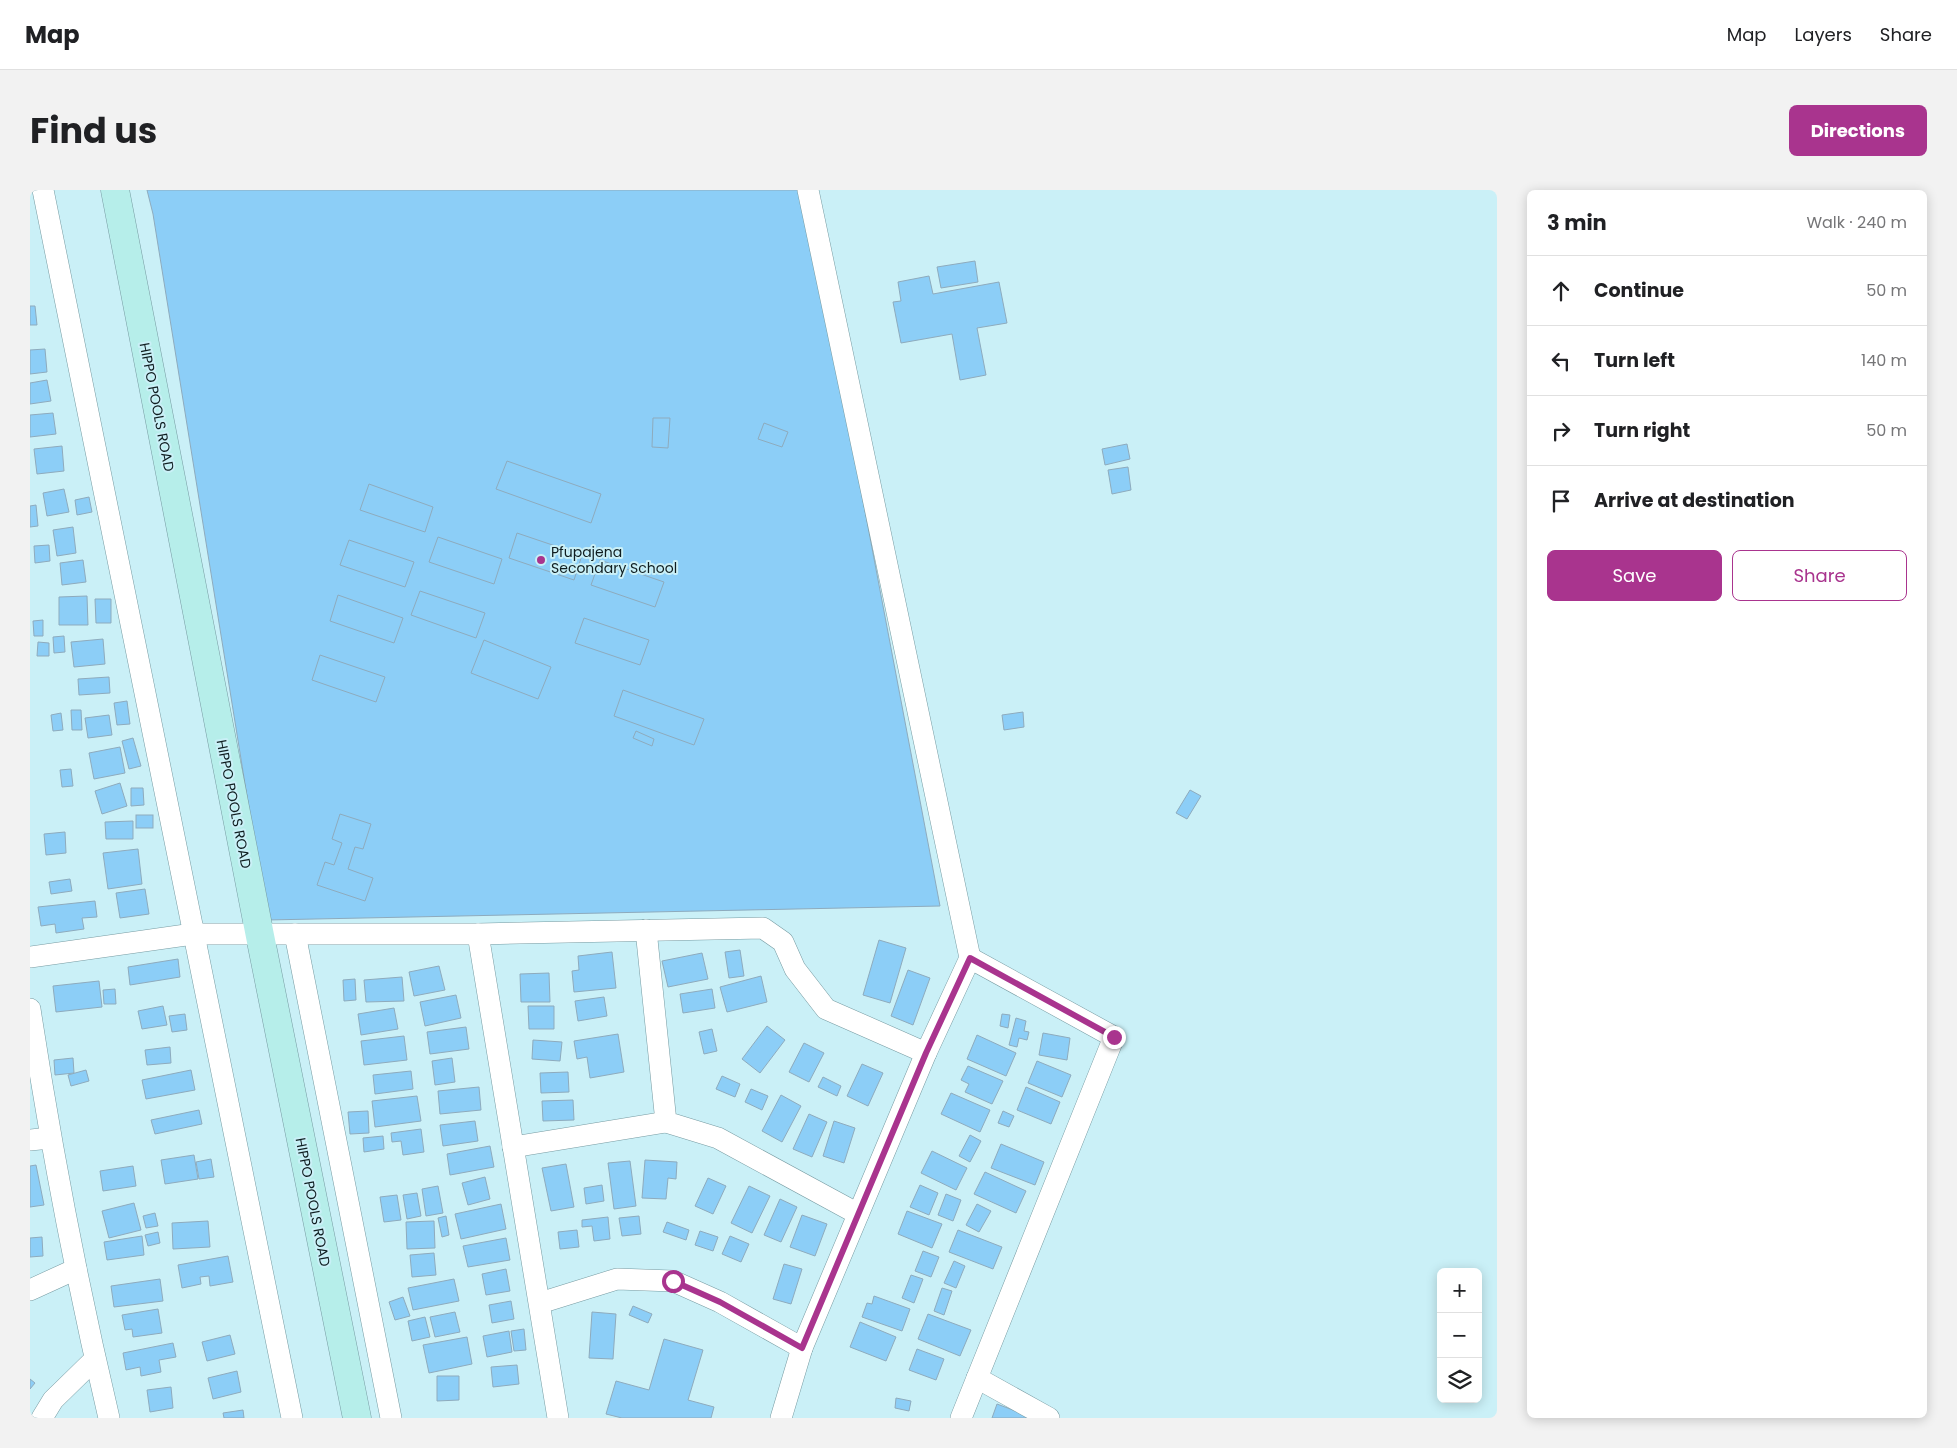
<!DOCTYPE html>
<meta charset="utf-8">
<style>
:root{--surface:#fff;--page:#f2f2f2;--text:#202124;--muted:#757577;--line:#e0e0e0;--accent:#a9348e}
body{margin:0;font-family:Poppins,sans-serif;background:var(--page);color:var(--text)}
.controls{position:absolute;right:15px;bottom:15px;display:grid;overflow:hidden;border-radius:8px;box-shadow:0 2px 12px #0003}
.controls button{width:45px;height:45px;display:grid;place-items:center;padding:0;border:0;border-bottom:1px solid var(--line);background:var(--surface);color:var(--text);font:25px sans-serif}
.stop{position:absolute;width:15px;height:15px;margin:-11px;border:4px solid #a9348e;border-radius:50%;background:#fff}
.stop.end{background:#a9348e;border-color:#fff;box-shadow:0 1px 5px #0008}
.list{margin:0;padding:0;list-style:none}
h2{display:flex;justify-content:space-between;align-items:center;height:65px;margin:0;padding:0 20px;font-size:21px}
h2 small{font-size:16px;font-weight:400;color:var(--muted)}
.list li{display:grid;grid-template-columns:32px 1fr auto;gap:15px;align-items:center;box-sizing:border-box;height:70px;padding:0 20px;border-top:1px solid var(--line)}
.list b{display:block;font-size:19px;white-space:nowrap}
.list em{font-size:16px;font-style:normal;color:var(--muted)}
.actions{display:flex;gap:10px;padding:15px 20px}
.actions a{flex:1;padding:11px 0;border:1px solid var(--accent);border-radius:8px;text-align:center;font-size:18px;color:var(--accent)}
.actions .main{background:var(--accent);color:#fff}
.icon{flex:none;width:28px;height:28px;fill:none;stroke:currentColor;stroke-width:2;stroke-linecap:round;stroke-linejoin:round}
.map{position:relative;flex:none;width:1467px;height:1228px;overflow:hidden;border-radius:8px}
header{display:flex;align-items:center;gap:30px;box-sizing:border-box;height:70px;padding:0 25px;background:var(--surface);border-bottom:1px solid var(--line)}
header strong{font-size:24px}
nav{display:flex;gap:28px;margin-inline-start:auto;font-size:18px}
.intro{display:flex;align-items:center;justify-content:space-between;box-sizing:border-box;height:120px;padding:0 30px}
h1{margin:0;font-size:35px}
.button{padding:12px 22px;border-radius:8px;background:var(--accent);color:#fff;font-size:18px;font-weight:700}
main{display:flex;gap:30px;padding:0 30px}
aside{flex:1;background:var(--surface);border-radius:8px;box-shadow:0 2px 12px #0003}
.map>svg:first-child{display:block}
</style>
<header>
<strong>Map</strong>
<nav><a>Map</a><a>Layers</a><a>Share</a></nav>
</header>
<div class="intro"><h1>Find us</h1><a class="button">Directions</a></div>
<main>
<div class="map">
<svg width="1467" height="1228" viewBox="0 0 1467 1228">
<rect width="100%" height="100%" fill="#caf0f7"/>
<!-- building -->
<g fill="#8ccef7" stroke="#8eabbd">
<path d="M117,0H774L910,716L237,730L123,24Z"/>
<path d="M945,71L948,92L911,98L907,77Z"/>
<path d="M899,86L903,104L969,92L977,133L947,138L956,185L930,190L922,144L871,153L863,112L871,111L868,92Z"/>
<path d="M0,116H5L7,135H0Z"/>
<path d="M15,159L17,182L0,184V160Z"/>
<path d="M17,190L21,211L0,214V193Z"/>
<path d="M23,223L26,244L0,247V225Z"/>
<path d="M623,228H640L638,258L622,257Z"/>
<path d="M734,233L758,242L752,257L728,249Z"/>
<path d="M1097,254L1100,269L1075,275L1072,259Z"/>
<path d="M32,256L34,281L7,284L4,259Z"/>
<path d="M477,271L571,304L561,333L466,299Z"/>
<path d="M1098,277L1101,300L1082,304L1078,280Z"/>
<path d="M339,294L403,317L395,342L330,320Z"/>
<path d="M34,299L39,322L17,326L13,303Z"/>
<path d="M59,307L62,322L47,325L45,310Z"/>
<path d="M6,315L8,336L0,337V316Z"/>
<path d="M43,337L46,363L27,366L23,340Z"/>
<path d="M487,343L552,365L544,390L479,368Z"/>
<path d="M408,347L472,369L464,394L399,372Z"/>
<path d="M319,350L384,372L375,397L310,375Z"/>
<path d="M19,355L20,371L5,373L4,356Z"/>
<path d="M53,370L56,392L32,395L30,373Z"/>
<path d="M570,370L634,392L625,417L561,395Z"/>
<path d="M390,401L455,423L446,448L381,425Z"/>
<path d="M308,405L373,428L364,453L300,431Z"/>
<path d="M57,406L58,435H29V407Z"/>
<path d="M65,409H81V433H66Z"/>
<path d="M554,428L619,450L610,475L545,453Z"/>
<path d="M13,430V446H4L3,431Z"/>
<path d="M34,446L35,462L24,463L23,447Z"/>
<path d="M73,449L75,474L44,477L41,452Z"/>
<path d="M454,450L521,477L508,509L441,483Z"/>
<path d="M8,452L19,453V466H7Z"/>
<path d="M290,465L355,487L346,512L282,490Z"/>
<path d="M79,487L80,503L49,505L48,489Z"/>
<path d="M593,500L674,529L664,555L584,526Z"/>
<path d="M97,511L100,534L87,535L84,513Z"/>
<path d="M41,520H51L52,540H42Z"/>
<path d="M993,522L994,537L974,540L972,525Z"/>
<path d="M31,523L33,540L23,541L21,525Z"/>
<path d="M79,525L82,545L58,548L55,528Z"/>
<path d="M606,541L624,549L622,556L603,548Z"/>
<path d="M103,548L111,576L99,579L92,551Z"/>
<path d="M90,557L95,583L64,589L59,563Z"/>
<path d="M41,579L43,596L32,597L30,580Z"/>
<path d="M90,593L97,616L72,624L65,601Z"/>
<path d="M101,598H113L114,615L101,616Z"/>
<path d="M1160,600L1171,606L1157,629L1146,623Z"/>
<path d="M310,624L341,634L333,659L325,657L318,679L343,688L335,711L287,695L295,672L304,675L312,653L302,649Z"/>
<rect x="106" y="625" width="17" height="13"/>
<path d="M103,631V649H76L75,632Z"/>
<path d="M35,642L36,663L16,665L14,644Z"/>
<path d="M108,659L112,694L78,699L73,663Z"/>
<path d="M40,689L42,701L21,704L19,692Z"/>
<path d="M115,699L119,724L90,728L86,703Z"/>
<path d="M65,711L67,727L52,728L54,739L26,743L25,734L11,736L8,717Z"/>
<path d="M849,750L876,758L860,813L833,805Z"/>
<path d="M710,760L714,786L699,788L695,762Z"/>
<path d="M582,762L586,798L544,802L542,781L549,780L548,766Z"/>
<path d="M672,763L678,789L638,797L632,771Z"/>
<path d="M148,769L150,787L100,795L98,777Z"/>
<path d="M409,776L415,800L384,806L379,782Z"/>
<path d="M878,780L900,788L883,835L861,826Z"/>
<path d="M519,783L520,812H491L490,784Z"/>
<path d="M731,786L737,812L697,822L690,797Z"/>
<path d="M372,787L374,811L336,812L334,790Z"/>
<path d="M325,789L326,810L314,811L313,790Z"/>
<path d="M69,791L72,817L26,822L23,796Z"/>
<path d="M85,799L86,814H74L73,800Z"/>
<path d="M682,799L685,818L653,823L650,804Z"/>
<path d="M426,805L431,828L395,836L390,812Z"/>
<path d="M574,807L577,826L548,831L545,811Z"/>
<path d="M133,816L137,835L112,839L108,821Z"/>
<path d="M498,816H524V839H499Z"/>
<path d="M364,818L368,839L331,845L328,824Z"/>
<path d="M155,824L157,840L142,842L139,826Z"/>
<path d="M972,824L980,825L978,838L970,836Z"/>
<path d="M986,828L996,831L994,841L999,842L997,850L989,848L987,857L979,855Z"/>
<path d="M737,836L755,850L730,883L712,869Z"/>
<path d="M436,837L439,859L400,864L397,842Z"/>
<path d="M682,839L687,861L674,864L669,842Z"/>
<path d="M1013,843L1040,848L1037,870L1009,865Z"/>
<path d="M588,844L594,882L560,888L557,867L547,869L544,851Z"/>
<path d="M947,845L986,863L976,886L937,869Z"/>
<path d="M374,846L377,870L334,875L331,851Z"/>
<path d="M503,850L532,852L530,871L502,869Z"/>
<path d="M774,853L794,863L779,892L759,882Z"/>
<path d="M140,857L141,873L117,875L115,860Z"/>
<path d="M43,868L44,883L25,885L24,870Z"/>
<path d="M422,868L425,892L405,895L402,871Z"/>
<path d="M1007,871L1041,885L1032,907L998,893Z"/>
<path d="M832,874L853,883L838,916L817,906Z"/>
<path d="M938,876L973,891L962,914L935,902L939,894L931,890Z"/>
<path d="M56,880L59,891L41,896L38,885Z"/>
<path d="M161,880L165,900L116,909L112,890Z"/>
<path d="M381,881L383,899L345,904L343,885Z"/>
<path d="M538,882L539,902L511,903L510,883Z"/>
<path d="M692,886L710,894L705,907L686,899Z"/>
<path d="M793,887L811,896L807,906L788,897Z"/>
<path d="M449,897L451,920L410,924L408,901Z"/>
<path d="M996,897L1030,912L1021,934L987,920Z"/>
<path d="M721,899L738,906L732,920L715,912Z"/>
<path d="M921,903L960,920L950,942L911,924Z"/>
<path d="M751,905L771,916L752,952L732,941Z"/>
<path d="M387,906L391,931L345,937L342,911Z"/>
<path d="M543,910L544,930L513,931L512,911Z"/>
<path d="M169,920L172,934L125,944L121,930Z"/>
<path d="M338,921L339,943L320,944L318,922Z"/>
<path d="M973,921L984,926L979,937L968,933Z"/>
<path d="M779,924L797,932L782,967L763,959Z"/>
<path d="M445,931L448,951L413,956L410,935Z"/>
<path d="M804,931L825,938L814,973L793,966Z"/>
<path d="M391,939L394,962L373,965L371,951L362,952L361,943Z"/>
<path d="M940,945L951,951L940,972L929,966Z"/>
<path d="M353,946L354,959L334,962L333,948Z"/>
<path d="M971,954L1014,972L1005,995L961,978Z"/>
<path d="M460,956L464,977L420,985L417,964Z"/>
<path d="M902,961L937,978L926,1000L891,983Z"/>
<path d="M164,965L168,989L135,994L131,970Z"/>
<path d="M181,969L184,987L169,989L166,972Z"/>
<path d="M615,970L647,972L646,989L638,988L636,1009L612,1008Z"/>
<path d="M600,971L606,1016L584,1019L578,973Z"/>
<path d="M536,974L544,1017L521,1021L512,978Z"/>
<path d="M6,975L14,1015L0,1017V976Z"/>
<path d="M103,976L106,996L73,1001L70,981Z"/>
<path d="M955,982L996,1001L986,1023L944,1004Z"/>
<path d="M455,987L460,1009L438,1015L432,993Z"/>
<path d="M678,988L696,996L683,1024L665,1016Z"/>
<path d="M572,995L574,1011L556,1014L554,998Z"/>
<path d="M890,995L908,1003L899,1025L880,1017Z"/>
<path d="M408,996L413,1023L396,1026L392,999Z"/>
<path d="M719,996L740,1006L722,1043L701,1033Z"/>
<path d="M387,1003L391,1026L377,1029L373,1005Z"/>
<path d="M916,1004L931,1010L923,1031L908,1025Z"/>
<path d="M367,1005L371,1030L354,1032L350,1007Z"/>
<path d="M750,1009L767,1017L751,1052L734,1045Z"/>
<path d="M104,1013L111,1040L79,1048L72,1021Z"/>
<path d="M471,1014L476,1039L431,1049L425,1024Z"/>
<path d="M947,1014L961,1021L949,1042L936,1035Z"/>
<path d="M877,1021L912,1034L902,1058L868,1044Z"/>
<path d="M125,1023L128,1036L116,1038L113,1026Z"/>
<path d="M772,1025L797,1034L785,1066L760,1057Z"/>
<path d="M416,1026L419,1045L412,1047L408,1028Z"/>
<path d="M609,1026L611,1044L592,1046L589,1028Z"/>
<path d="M578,1027L580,1049L564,1051L562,1036L552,1037V1030Z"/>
<path d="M178,1031L180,1057L143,1059L142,1033Z"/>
<path d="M404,1031L405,1058L377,1059L376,1032Z"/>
<path d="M637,1032L659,1040L656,1050L633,1042Z"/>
<path d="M547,1040L549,1057L530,1059L528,1042Z"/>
<path d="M928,1040L972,1057L963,1079L919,1062Z"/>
<path d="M670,1041L688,1047L683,1061L665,1055Z"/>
<path d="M128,1042L130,1053L118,1056L115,1045Z"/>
<path d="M112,1046L114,1065L77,1070L74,1052Z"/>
<path d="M700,1046L719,1054L711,1072L692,1064Z"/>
<path d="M12,1047L13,1066L0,1067V1048Z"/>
<path d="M476,1048L480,1070L438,1077L433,1056Z"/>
<path d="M893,1061L909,1067L901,1087L885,1081Z"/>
<path d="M404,1063L406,1085L382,1087L380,1065Z"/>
<path d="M198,1066L203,1092L180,1096L179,1086L170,1087L171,1094L152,1098L148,1075Z"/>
<path d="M924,1071L935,1076L926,1098L914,1093Z"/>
<path d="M754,1074L772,1079L761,1114L743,1109Z"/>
<path d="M476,1079L480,1101L456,1105L452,1084Z"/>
<path d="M881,1085L893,1089L884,1113L872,1108Z"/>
<path d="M130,1089L133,1111L84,1117L81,1096Z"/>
<path d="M424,1089L429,1111L383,1120L378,1098Z"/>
<path d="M912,1098L922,1101L914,1125L904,1121Z"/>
<path d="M844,1106L880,1119L872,1141L832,1127L837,1113L842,1114Z"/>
<path d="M373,1107L380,1126L365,1130L359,1112Z"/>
<path d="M481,1111L484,1129L462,1133L459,1115Z"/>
<path d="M603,1116L622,1124L618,1133L599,1125Z"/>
<path d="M128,1119L132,1143L103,1147L102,1139L95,1140L92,1125Z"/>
<path d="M425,1122L430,1142L405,1147L400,1127Z"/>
<path d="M562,1122L586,1124L583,1169L559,1168Z"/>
<path d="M898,1124L941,1140L930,1166L888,1149Z"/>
<path d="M395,1127L400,1147L382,1151L378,1131Z"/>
<path d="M830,1132L866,1147L856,1171L820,1157Z"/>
<path d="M494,1139L496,1160L484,1161L481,1141Z"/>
<path d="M479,1141L482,1162L457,1167L453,1146Z"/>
<path d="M200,1145L205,1164L177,1171L172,1152Z"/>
<path d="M437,1147L442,1174L399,1183L393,1155Z"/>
<path d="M634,1149L673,1160L658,1210L684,1217L681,1228H592L576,1224L586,1191L619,1200Z"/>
<path d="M143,1153L146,1167L129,1170L131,1182L111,1186L110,1177L96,1180L93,1163Z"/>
<path d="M887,1159L914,1169L906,1190L879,1180Z"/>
<path d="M487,1175L489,1194L463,1197L461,1177Z"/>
<path d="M207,1181L211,1202L183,1209L178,1188Z"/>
<path d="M407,1186H429V1210L407,1211Z"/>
<path d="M0,1189L5,1193L0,1199Z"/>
<path d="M141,1197L143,1218L120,1222L117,1200Z"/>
<path d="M866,1208L881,1211L879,1221L865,1218Z"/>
<path d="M967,1214L1004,1228H962Z"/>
<path d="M213,1220L214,1228H194L193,1223Z"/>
</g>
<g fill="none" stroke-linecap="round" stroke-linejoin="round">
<defs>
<g id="street">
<path d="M13,0L262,1228"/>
<path d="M616,740L636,932L688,948L828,1024"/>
<path d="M265,744L361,1228"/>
<path d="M448,744L528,1228"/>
<path d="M0,767L163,744H448L733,738L753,752L765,779L796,819L896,863"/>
<path d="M0,819C21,957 47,1093 79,1228"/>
<path d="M0,950L20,948"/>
<path d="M483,957L636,932"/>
<path d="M0,1100L46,1079"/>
<path d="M510,1113L587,1089L643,1091L690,1112L772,1158"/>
<path d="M947,1188L1019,1228"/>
<path d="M12,1228L23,1210L65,1169"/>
<path d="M751,1228L772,1158L896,863L940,768L778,0"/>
<path d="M931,1228L1084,847L940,768"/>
</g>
<path id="secondary" d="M85,0L230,746L327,1228"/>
</defs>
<!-- street casing -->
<use href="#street" stroke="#779ba2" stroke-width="22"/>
<!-- secondary casing -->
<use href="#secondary" stroke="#779ba2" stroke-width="29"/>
<!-- street -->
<use href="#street" stroke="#fff" stroke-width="21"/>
<!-- secondary -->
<use href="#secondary" stroke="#b6eeea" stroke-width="28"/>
</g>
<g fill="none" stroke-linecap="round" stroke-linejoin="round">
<!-- route -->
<path stroke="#a9348e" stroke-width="6" d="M643,1091L690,1112L772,1158L896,863L940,768L1084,847"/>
</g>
<!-- markers -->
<circle fill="#a9348e" stroke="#caf0f7" stroke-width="2" cx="511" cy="370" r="5"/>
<g text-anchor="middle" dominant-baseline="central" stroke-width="4" stroke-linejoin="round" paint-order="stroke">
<!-- street labels -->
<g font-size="14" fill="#0f1d20" stroke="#caf0f7">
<text transform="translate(127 217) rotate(79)">HIPPO POOLS ROAD</text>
<text transform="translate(204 614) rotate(79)">HIPPO POOLS ROAD</text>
<text transform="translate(283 1012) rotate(79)">HIPPO POOLS ROAD</text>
</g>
<!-- poi labels -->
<g font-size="14" fill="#0f1d20" stroke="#caf0f7" text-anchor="start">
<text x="521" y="362">Pfupajena<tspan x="521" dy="16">Secondary School</tspan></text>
</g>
</g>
</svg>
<div class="controls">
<button>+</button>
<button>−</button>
<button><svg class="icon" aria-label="layers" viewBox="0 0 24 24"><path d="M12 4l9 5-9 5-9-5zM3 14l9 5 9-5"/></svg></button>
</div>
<div class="stop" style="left:643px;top:1091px"></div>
<div class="stop end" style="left:1084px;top:847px"></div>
</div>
<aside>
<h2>3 min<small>Walk · 240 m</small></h2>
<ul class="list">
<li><svg class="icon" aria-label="ahead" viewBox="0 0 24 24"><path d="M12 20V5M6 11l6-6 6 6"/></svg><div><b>Continue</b></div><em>50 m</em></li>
<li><svg class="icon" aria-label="left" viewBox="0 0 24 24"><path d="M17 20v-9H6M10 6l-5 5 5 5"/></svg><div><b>Turn left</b></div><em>140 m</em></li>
<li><svg class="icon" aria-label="right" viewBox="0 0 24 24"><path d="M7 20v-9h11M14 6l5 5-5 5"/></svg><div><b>Turn right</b></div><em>50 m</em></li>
<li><svg class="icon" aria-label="arrive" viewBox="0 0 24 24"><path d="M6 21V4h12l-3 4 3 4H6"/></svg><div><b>Arrive at destination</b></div></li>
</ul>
<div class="actions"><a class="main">Save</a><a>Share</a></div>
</aside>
</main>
